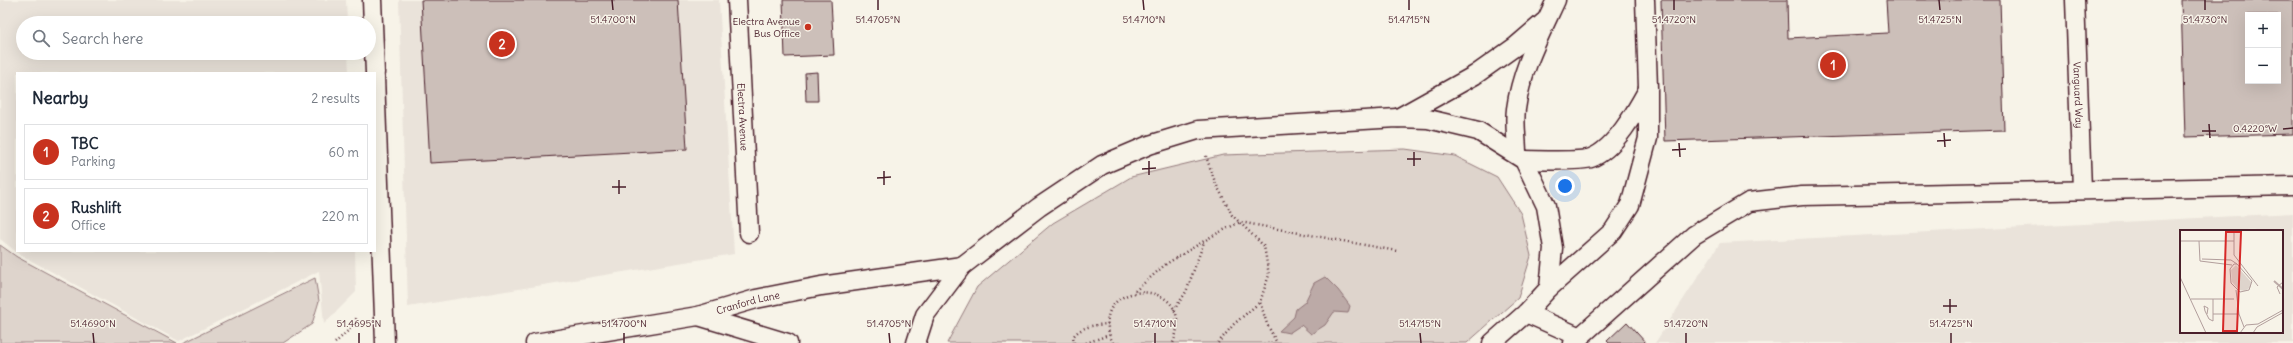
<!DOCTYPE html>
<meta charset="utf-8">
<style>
:root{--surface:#fff;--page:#f2f2f3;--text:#1f2937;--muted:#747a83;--line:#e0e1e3;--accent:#c8321e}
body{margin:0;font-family:Delius,sans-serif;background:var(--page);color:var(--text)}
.controls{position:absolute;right:12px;top:12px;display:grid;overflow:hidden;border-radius:0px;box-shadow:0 4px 16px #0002}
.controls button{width:36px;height:36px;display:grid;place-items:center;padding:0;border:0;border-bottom:1px solid var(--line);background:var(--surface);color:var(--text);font:20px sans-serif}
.you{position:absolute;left:1565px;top:186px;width:14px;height:14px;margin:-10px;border:3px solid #fff;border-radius:50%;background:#1a73e8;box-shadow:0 0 0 6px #1a73e833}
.badge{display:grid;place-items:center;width:26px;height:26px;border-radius:50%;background:var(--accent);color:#fff;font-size:13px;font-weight:700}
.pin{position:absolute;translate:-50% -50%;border:2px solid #fff;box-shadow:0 1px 4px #0006}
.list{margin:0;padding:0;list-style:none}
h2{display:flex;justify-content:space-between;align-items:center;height:52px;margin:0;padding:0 16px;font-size:17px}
h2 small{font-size:13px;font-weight:400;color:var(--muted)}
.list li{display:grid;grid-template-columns:26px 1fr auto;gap:12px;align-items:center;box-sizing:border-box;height:56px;margin:0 8px 8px;padding:0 8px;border:1px solid var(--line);border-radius:0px}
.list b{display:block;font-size:15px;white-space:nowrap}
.list p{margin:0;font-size:13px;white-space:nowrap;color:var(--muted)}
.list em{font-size:13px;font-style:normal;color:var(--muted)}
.icon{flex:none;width:22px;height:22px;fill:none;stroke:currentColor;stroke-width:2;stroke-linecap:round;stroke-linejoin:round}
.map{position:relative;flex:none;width:2293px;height:343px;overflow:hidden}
.search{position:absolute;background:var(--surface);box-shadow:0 4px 16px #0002;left:16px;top:16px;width:360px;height:44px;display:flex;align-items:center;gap:10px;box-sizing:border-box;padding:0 14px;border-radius:22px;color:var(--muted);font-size:15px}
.panel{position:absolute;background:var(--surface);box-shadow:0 4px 16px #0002;left:16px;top:72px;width:360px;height:180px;border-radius:0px}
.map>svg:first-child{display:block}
</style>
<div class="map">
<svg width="2293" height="343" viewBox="0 0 2293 343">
<rect width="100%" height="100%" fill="#f7f3e8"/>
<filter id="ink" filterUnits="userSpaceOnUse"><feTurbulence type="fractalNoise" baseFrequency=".025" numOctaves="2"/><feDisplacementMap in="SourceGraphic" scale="8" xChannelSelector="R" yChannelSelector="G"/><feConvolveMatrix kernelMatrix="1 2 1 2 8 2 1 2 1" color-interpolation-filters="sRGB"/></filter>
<g filter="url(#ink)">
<!-- built -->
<g fill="#eae3da" fill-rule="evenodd">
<path d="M0,0H346L347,23H23V53H348L349,73H17V251H355L356,292L324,324L319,271L179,341L19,254L0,239Z"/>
<path d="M399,0H719L734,254L408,307Z"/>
<path d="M2293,213V343H1655L1720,243ZM2181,231H2282V332H2181Z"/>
</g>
<!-- green -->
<g fill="#ded4cc" stroke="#947a7c">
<path d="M1405,149L1455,156L1497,177L1521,214L1531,256L1518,298L1467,343H947L977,287L1053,223L1131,177L1223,155Z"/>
<path d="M0,245L17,257L177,343H0Z"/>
<path d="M315,278L319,301L312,324L283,343H183Z"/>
</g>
<!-- water -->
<path fill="#bcaaa7" stroke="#8e7275" d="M1325,277L1338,290L1350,306L1348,313L1334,312L1325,325L1311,334L1301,325L1289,333L1279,331L1294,317L1296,309L1305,302L1314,283Z"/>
<!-- building -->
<g fill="#ccbfb9" stroke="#4a1f2b" fill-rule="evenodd">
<path d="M421,0H678L687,149L430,163Z"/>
<path d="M783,0H831L834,55L785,57Z"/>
<path d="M1661,0H1787L1788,38L1888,33L1886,0H2000L2004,130L1665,141Z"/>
<path d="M2181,0H2293V134L2185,137ZM2248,15H2278V81H2248Z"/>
<path d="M817,72L818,101H806L805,73Z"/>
<path d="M1627,322L1646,343H1609L1607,341Z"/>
</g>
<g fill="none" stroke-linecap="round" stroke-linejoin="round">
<defs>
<g id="lane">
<path d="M372,0L375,73"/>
<path id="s1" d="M737,0L749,233"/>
<path id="s2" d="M2075,0L2082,189"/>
<path d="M375,77L385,343"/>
<path d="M1398,118L1475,75L1516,46L1544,22"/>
<path d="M1517,154C1517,140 1514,123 1516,109C1521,70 1540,35 1556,0"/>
<path d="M1524,160C1537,160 1580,162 1591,158C1615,149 1636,111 1647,91"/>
<path d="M1549,288L1613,231L1630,205L1648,138V88L1645,0"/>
<path d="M1526,313L1580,337"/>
<path d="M698,316L788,343"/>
<path id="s3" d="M535,343L698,316L756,299L821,286L962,266"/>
<path d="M916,343L925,315L962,266L1039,207L1102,165L1149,145L1198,130L1397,118L1428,119L1478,131L1524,160L1546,206L1553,248L1549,288L1526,313L1492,343"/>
<path d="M1573,343L1694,235L1749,202L1802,196L2293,186"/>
</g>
</defs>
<!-- lane casing -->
<use href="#lane" stroke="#4a1f2b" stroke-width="21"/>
<!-- path -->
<g stroke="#4a1f2b" stroke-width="2.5" stroke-dasharray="1 3" stroke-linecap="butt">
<path d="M1206,156L1215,182L1232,215L1264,246L1269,275L1260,302L1267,324L1277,343"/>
<path d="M1135,291L1166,264L1214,235L1240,222L1397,251"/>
<path d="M1174,310L1186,292L1204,242"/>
<path d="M335,343L352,327L357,317"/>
<path d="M1074,343L1073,337C1081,326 1095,325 1108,324"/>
<path d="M1086,343L1109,335"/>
<path d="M1113,343C1081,278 1201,273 1173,343"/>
<path d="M1218,343L1234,324L1260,302"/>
</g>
<!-- lane -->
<use href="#lane" stroke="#f7f3e8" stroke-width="18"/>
</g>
</g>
<!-- ticks -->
<path fill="none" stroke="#4a1f2b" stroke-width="1.5" d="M612,0L613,10M878,0V10M1143,0L1144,10M1409,0V10M1674,0V10M1939,0L1940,10M2205,0V10M2209,124L2210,138M2283,129L2293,128M2202,131H2216M1944,133L1945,147M1937,141L1951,140M1679,143L1680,157M1672,150L1686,149M1414,152V166M1407,159H1421M1149,161V175M1142,169L1156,168M884,171V185M877,178L891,177M619,180V194M612,187H626M1950,299V313M1943,306H1957M93,333L94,343M359,333V343M624,333V343M889,333L890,343M1155,333V343M1420,333L1421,343M1686,333V343M1951,333V343"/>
<!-- markers -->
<circle fill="#c8321e" stroke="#f7f3e8" stroke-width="1.5" cx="808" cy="27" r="4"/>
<g text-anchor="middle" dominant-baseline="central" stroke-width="3" stroke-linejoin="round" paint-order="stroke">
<!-- poi labels -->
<g font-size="10" fill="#4a1f2b" stroke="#f7f3e8" text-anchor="end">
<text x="800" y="21">Electra Avenue<tspan x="800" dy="12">Bus Office</tspan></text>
</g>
<!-- street labels -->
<g font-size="10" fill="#4a1f2b" stroke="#f7f3e8">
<text stroke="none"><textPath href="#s2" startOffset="95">Vanguard Way</textPath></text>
<text stroke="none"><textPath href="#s1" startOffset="117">Electra Avenue</textPath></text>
<text stroke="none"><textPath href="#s3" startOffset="217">Cranford Lane</textPath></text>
</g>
</g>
<!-- overview -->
<g transform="translate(2180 230)">
<rect width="103" height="103" fill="#f7f3e8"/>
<path d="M56,35L71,52V57L65,61L59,60L52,52L51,40Z" fill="#ded4cc"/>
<path fill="none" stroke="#bcaaa7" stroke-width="2" d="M94,51L103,59"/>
<path fill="none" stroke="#b29e9c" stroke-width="1" d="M54,0V25L78,56M0,11H54M19,11L20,31L52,35M22,29L51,30L57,34M54,34H57L72,51L69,60L60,62L51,53L50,39ZM0,47L26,103M56,60L59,84L64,97M100,64L97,57L103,52M11,69H54M27,84L28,78L24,76L25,81L29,89L33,91V69M33,84H59M60,103L66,95L78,94L103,80M73,103L77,97L102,83"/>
<path fill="#d62828" fill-opacity="0.15" stroke="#d62828" stroke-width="2" d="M46,2H61L57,101H43Z"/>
<rect width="103" height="103" fill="none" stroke="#4a1f2b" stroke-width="2"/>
</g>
<g font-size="10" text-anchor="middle" fill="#4a1f2b" stroke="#f7f3e8" stroke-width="3" stroke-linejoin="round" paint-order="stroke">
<text x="613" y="23">51.4700°N</text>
<text x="878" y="23">51.4705°N</text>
<text x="1144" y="23">51.4710°N</text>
<text x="1409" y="23">51.4715°N</text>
<text x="1674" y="23">51.4720°N</text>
<text x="1940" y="23">51.4725°N</text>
<text x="2205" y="23">51.4730°N</text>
<text x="2255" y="132">0.4220°W</text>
<text x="93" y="327">51.4690°N</text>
<text x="359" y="327">51.4695°N</text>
<text x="624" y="327">51.4700°N</text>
<text x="889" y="327">51.4705°N</text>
<text x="1155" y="327">51.4710°N</text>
<text x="1420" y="327">51.4715°N</text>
<text x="1686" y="327">51.4720°N</text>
<text x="1951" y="327">51.4725°N</text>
</g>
</svg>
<div class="controls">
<button>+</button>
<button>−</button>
</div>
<div class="you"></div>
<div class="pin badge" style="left:1833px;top:65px">1</div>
<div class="pin badge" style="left:502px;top:44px">2</div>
<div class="search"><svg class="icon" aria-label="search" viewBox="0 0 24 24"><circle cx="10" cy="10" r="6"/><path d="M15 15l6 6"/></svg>Search here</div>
<section class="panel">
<h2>Nearby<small>2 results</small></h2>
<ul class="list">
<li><span class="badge">1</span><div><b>TBC</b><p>Parking</p></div><em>60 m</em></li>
<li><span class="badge">2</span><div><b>Rushlift</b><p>Office</p></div><em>220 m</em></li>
</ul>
</section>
</div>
